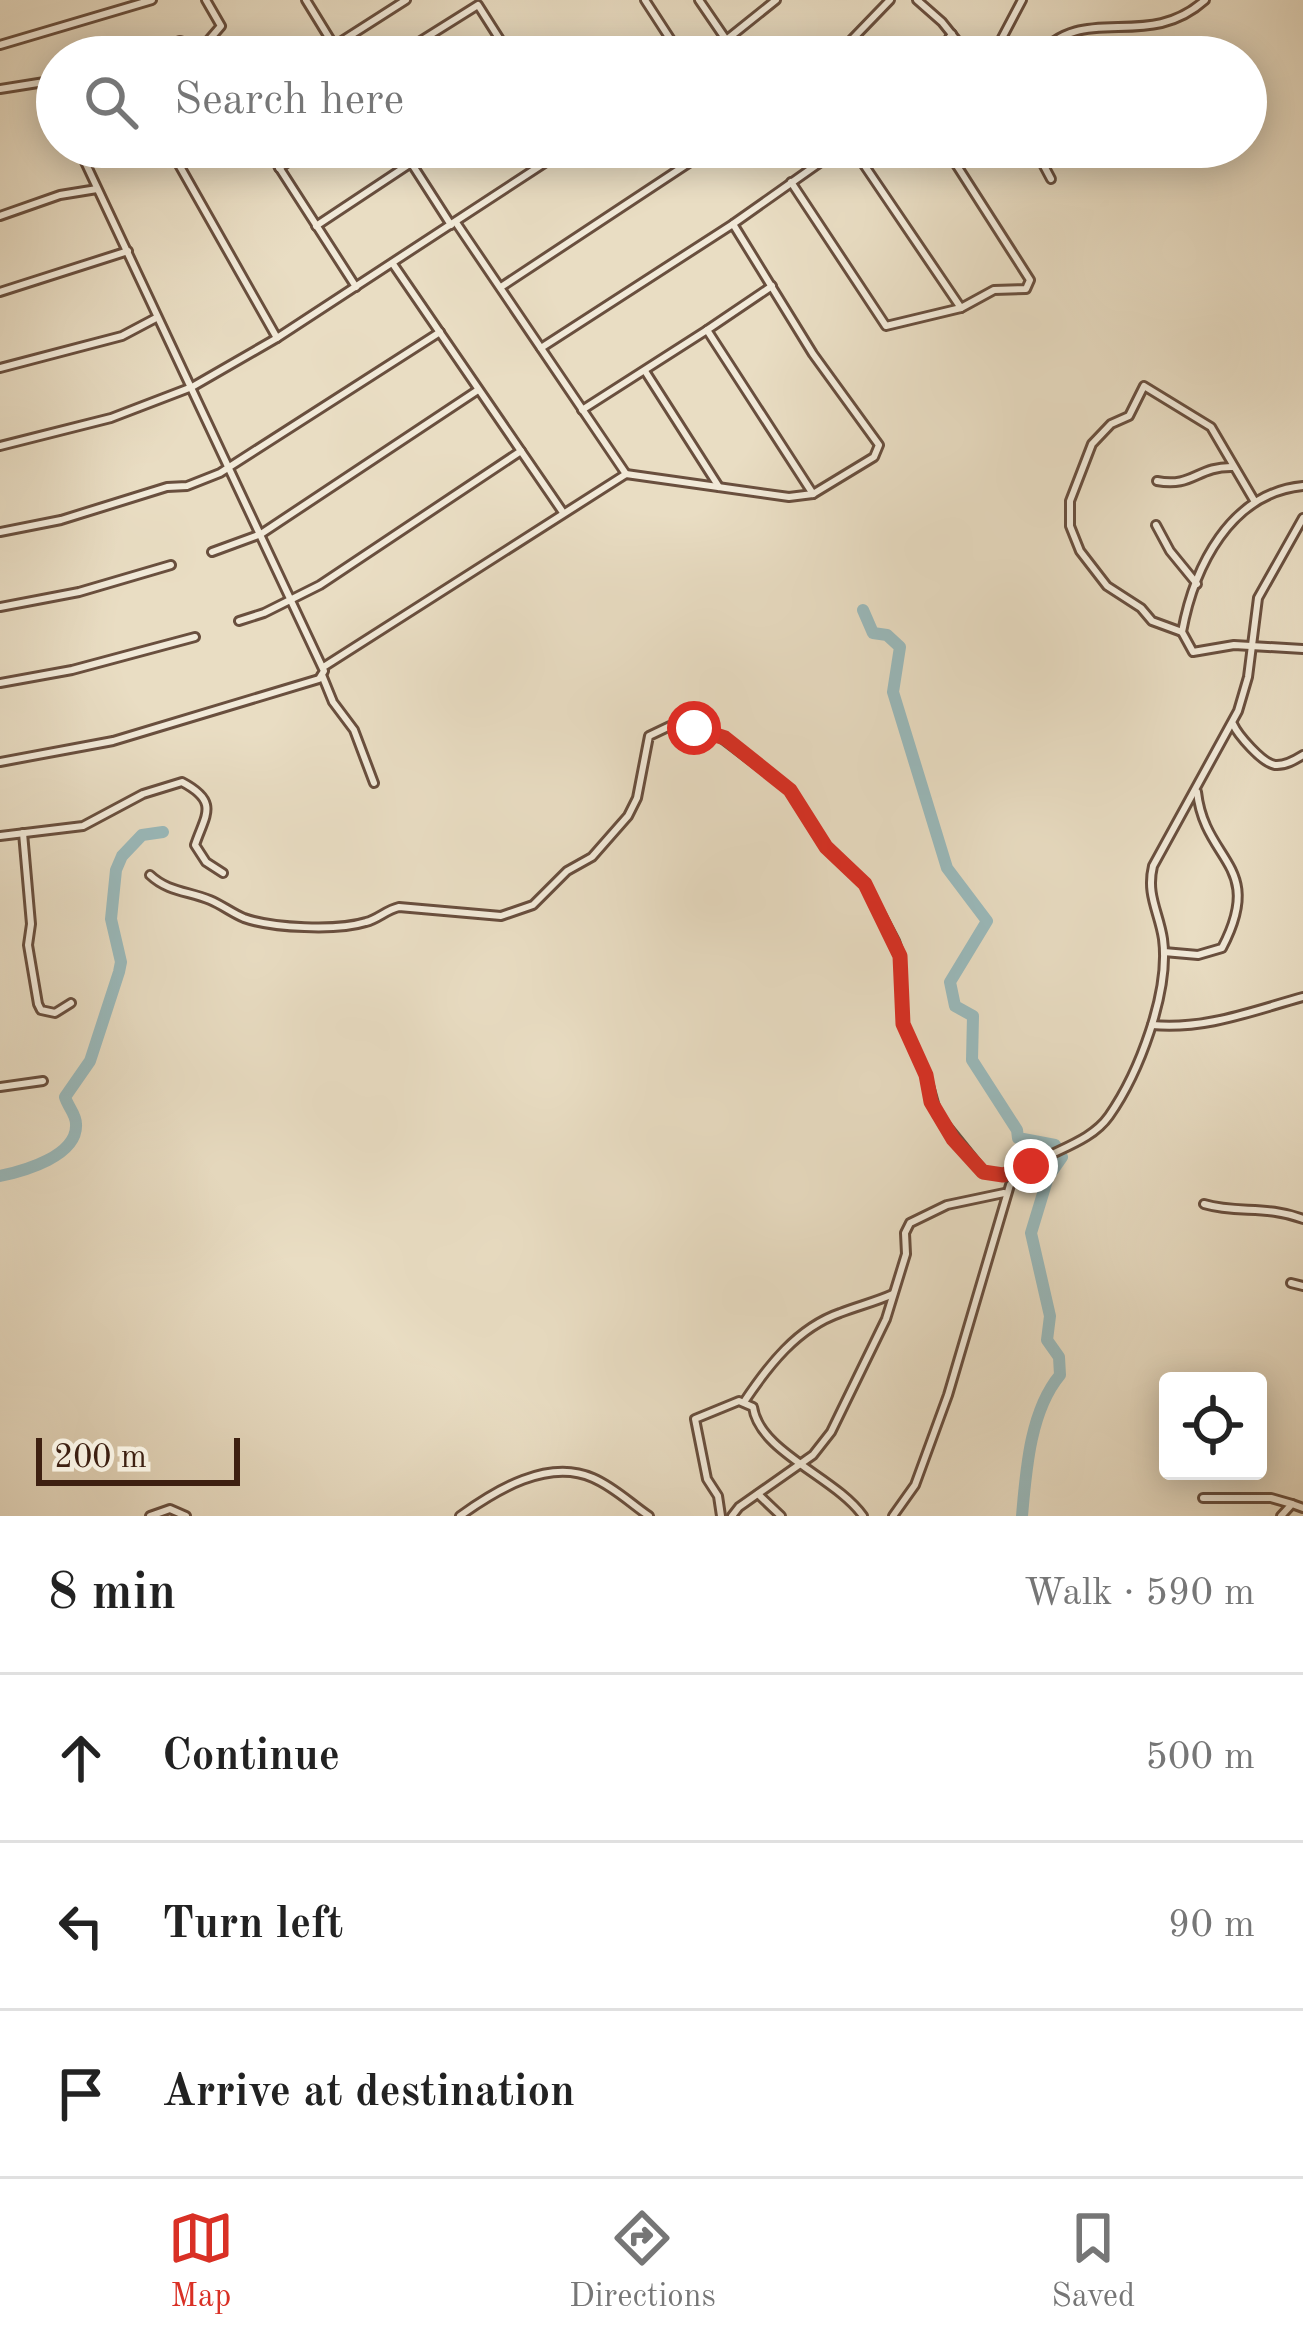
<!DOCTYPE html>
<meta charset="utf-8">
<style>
:root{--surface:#fff;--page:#f6f6f6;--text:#222;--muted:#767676;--line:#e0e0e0;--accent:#d93025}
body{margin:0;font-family:"Old Standard TT",serif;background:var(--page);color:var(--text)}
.controls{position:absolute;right:36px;bottom:36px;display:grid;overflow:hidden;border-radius:12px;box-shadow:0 6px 30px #0003}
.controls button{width:108px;height:108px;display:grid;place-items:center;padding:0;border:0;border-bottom:3px solid var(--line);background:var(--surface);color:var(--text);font:60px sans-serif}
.scale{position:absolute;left:36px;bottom:30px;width:204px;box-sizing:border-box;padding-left:12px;border:6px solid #3e2011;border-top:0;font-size:33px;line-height:42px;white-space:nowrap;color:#3e2011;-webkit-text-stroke:9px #f1e9d8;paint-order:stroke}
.stop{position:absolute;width:36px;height:36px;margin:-27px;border:9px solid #d93025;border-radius:50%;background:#fff}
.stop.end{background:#d93025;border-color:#fff;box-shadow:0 3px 12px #0008}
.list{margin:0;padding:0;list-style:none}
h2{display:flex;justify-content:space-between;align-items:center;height:156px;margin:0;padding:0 48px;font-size:51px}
h2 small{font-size:39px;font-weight:400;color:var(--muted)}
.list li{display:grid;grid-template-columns:78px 1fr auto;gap:36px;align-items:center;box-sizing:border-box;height:168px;padding:0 48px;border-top:3px solid var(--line)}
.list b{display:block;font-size:45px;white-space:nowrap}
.list em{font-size:39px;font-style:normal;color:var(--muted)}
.icon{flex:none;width:66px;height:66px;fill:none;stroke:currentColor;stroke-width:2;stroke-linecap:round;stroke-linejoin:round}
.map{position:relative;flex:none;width:1303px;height:1516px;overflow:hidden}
.search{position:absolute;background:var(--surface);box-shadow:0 6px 30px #0003;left:36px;right:36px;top:36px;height:132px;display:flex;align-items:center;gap:30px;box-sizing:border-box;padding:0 42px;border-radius:66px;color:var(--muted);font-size:45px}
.sheet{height:660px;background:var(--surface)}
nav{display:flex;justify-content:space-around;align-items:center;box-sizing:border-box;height:168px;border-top:3px solid var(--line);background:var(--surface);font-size:33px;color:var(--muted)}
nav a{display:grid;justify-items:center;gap:6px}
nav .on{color:var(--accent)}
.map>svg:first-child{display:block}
</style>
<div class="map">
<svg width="1303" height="1516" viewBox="0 0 1303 1516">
<rect width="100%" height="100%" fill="#e9ddc3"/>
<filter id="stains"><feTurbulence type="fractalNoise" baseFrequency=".00167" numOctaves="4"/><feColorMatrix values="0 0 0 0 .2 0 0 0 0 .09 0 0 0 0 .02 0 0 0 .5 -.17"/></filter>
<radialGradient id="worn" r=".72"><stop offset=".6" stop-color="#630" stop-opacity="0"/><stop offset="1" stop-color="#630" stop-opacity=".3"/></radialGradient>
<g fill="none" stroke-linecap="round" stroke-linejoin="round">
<!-- river -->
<g stroke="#9ababc" stroke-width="12">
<path d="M863,610L873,633L887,635L900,647L893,692L947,868L987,921L950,982L955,1006L973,1016L972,1060L1017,1130L1018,1138L1055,1145L1062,1157L1048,1177L1031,1233L1050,1316L1047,1340L1059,1357L1060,1375C1030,1411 1026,1470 1022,1516"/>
<path d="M0,1176C24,1171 78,1156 76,1124C76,1114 68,1107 65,1097L90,1061L119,972L121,962L111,919L116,870L122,856L142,835L163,832"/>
</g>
<defs>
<g id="street">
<path d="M306,0L341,57"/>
<path d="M645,0L682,57"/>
<path d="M699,0L727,41"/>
<path d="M917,0L942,22L970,57"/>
<path d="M0,45L152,0"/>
<path d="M334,46L406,0"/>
<path d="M202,48L221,26L206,0"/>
<path d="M135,57L180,41L202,48L208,57"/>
<path d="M395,57L478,5L511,57"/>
<path d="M705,57L776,0"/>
<path d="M835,57L890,0"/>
<path d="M936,57L952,34"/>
<path d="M992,57L1022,0"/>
<path d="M1037,57C1084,0 1146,53 1205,0"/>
<path d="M47,82L57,102"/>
<path d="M0,89L57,80"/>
<path d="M169,147L277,338"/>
<path d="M266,147L356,287"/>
<path d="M401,147L451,225"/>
<path d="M852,147L961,308"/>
<path d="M1034,147L1051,179"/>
<path d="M279,168L311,147"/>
<path d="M791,182L886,326L961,308L994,290L1026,289L1030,280L945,147"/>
<path d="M0,216L60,195L97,189"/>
<path d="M457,224L626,474"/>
<path d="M733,224L813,354L879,445L874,457L813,494"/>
<path d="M316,226L411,163"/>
<path d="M393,264L562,511"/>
<path d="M501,287L713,147"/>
<path d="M0,292L128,251"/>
<path d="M707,330L772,286"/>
<path d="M541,348L733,224L842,147"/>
<path d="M0,368L122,336L156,318"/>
<path d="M645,371L719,487"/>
<path d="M0,446L111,418L192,387L277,338L569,147"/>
<path d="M1157,481C1193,488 1197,466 1233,467"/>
<path d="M1303,486C1230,493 1194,567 1182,632L1193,652L1234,645L1303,649"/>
<path d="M1156,525L1170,551L1197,584"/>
<path d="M0,532L61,520L167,487L187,486L220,473L440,332"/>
<path d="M212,552L261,534L478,390"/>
<path d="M0,607L79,592L171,565"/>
<path d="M239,621L264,613L320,585L521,451"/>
<path d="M1182,632L1152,621L1141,608L1107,586L1080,551L1070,526V501L1092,444L1111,424L1129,416L1144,386L1211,427L1255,502"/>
<path d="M325,666L626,474L789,497L813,494L707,330L582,410"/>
<path d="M322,675L333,702L354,730L374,783"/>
<path d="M0,683L72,670L195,637"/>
<path d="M1233,724C1238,735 1262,763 1275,765C1285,766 1295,760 1303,755"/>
<path d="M0,762L113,741L319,679L324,671L78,147"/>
<path d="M23,833L31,924L28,945L38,1004L41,1010L55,1013L71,1003"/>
<path d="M0,836L83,826L143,794L182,782C220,802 205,815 195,845L206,862L223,873"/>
<path d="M150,875C168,892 188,891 210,900C222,905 232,913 244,918C272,928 337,931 366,922C378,919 386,910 399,907L501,916L533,905L567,871L592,857L628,816L637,798L649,736L670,726L715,733L790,790L826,847L865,884L895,941L900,956L903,1024L926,1075L937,1114L983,1171L1003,1175L1021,1171"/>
<path d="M1164,952L1198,955L1222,948C1266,864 1205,863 1197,792"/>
<path d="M1152,1025C1205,1030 1252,1011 1303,997"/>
<path d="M0,1087L43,1081"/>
<path d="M1204,1204C1238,1214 1266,1205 1303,1219"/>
<path d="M1291,1283L1303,1286"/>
<path d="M744,1402C768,1366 797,1328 840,1313C858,1306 875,1302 893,1294"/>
<path d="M758,1494L781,1516"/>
<path d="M1203,1498H1271L1292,1504"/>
<path d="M150,1516L170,1509L186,1516"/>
<path d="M460,1516C496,1490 548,1458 593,1478C614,1487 630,1503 649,1516"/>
<path d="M721,1516L718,1496L707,1479L695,1419L739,1401L753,1407C759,1452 837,1478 863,1516"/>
<path d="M732,1516L739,1507L813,1455L831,1432L886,1319L906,1254L905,1233L910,1223L947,1205L1004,1193"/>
<path d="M893,1516L915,1485L948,1395L1010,1185C1032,1152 1085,1150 1109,1116C1139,1073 1170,992 1163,939C1159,912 1146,895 1153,866L1238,711L1248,677L1258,598L1303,518"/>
<path d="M1281,1516L1292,1504L1303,1508"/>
</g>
</defs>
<!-- street casing -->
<use href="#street" stroke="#694f3e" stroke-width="12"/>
<!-- street -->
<use href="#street" stroke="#f1e9d8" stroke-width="6"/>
</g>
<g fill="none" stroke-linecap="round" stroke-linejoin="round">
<!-- route -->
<path stroke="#d93025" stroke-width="15" d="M694,728L725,738L790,790L826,847L865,884L900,956L903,1024L926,1075L931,1102L953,1139L983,1172L1003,1175L1031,1166"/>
</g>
<rect width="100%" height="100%" filter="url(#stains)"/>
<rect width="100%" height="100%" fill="url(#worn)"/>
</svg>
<div class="controls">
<button><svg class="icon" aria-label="locate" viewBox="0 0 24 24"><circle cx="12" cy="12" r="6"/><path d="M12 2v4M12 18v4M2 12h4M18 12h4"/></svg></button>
</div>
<div class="scale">200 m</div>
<div class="stop" style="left:694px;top:728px"></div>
<div class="stop end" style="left:1031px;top:1166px"></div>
<div class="search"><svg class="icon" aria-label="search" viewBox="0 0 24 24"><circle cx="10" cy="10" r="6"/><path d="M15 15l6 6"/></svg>Search here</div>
</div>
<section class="sheet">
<h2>8 min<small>Walk · 590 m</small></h2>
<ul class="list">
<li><svg class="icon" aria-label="ahead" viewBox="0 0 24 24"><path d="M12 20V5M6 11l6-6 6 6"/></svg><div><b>Continue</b></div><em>500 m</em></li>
<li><svg class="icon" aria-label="left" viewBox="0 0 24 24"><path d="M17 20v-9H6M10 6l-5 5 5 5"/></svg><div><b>Turn left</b></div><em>90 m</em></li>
<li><svg class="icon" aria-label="arrive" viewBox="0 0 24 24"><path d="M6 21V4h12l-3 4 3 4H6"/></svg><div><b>Arrive at destination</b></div></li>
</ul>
</section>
<nav>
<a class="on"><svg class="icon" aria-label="map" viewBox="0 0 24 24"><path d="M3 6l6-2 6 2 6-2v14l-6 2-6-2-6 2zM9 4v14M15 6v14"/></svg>Map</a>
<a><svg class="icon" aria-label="directions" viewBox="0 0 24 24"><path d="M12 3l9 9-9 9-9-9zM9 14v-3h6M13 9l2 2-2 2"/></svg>Directions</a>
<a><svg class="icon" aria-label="saved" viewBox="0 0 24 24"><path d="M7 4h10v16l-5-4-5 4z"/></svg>Saved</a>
</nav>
